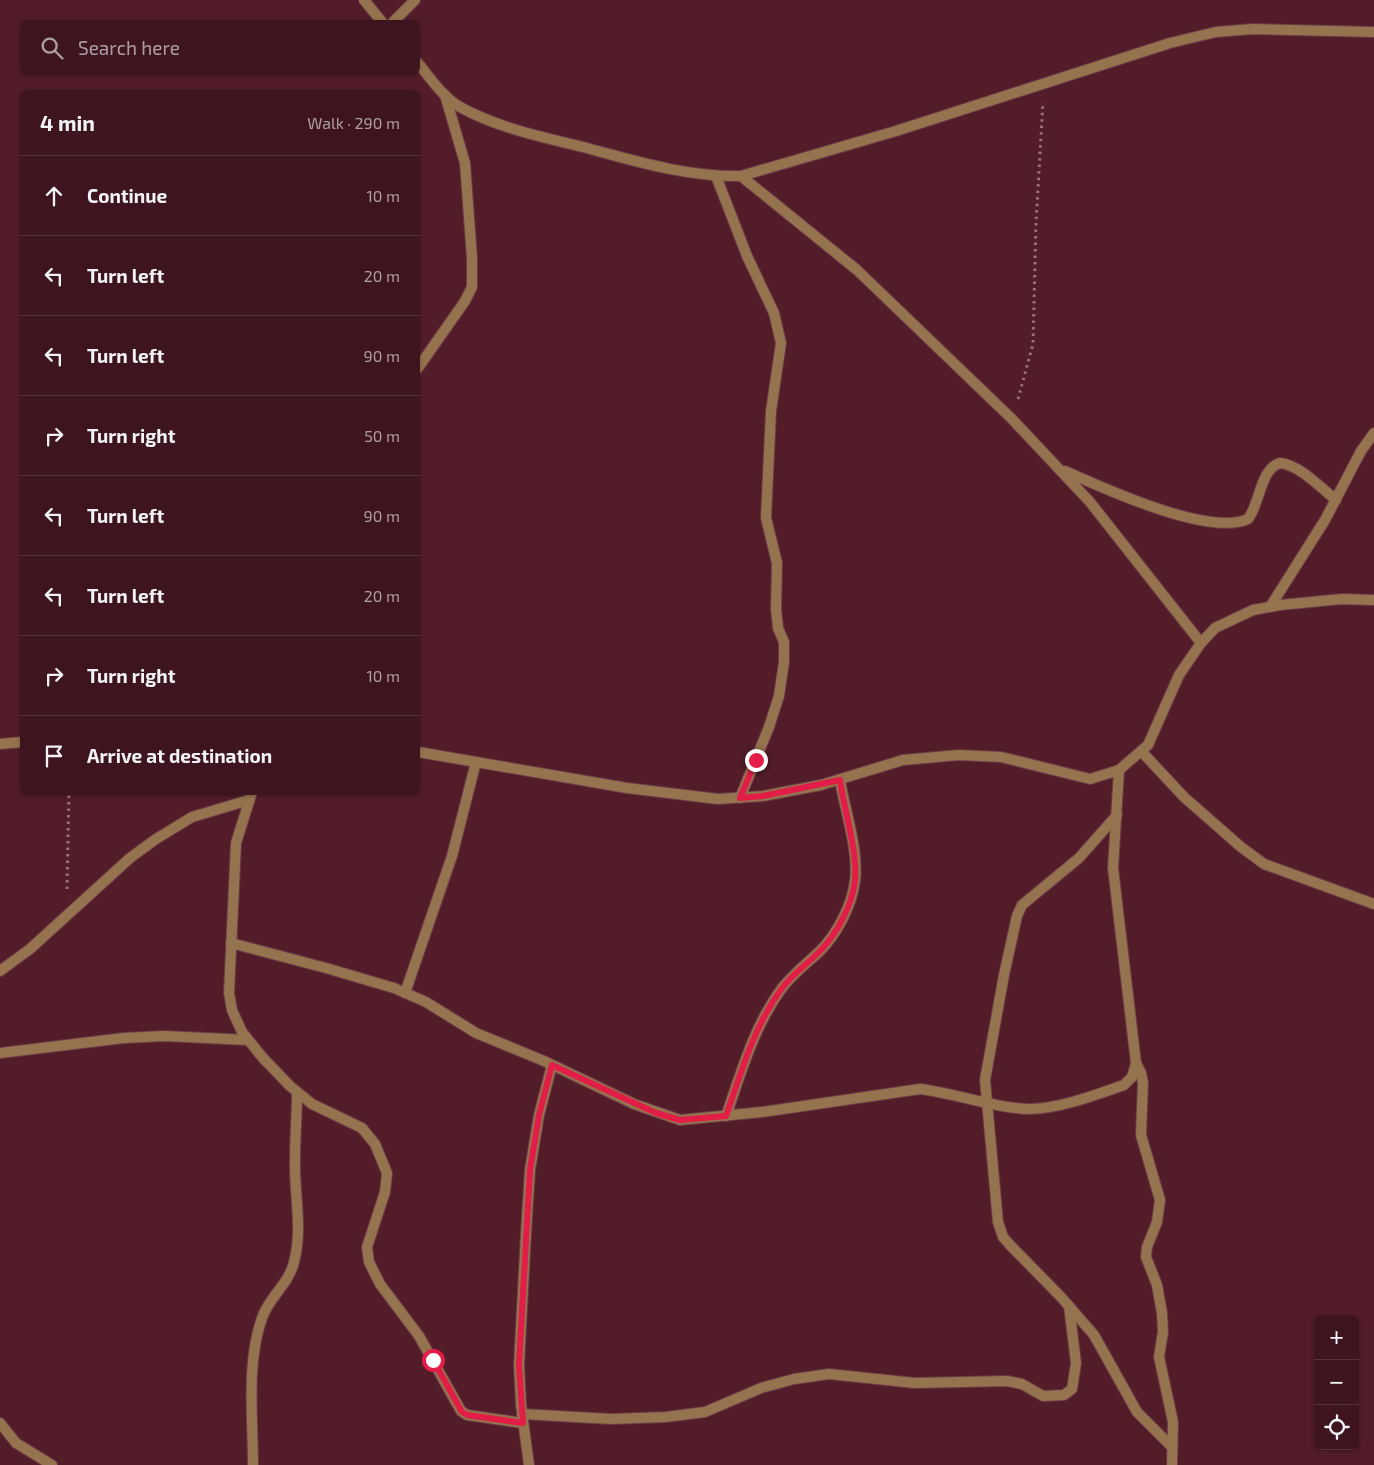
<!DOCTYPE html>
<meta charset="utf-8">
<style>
:root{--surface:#3e151f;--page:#451e28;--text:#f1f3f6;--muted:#ad9fa4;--line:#57343d}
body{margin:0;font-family:"Exo 2",sans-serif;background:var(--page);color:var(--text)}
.controls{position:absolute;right:15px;bottom:15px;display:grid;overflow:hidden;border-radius:8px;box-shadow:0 1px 4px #0004}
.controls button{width:45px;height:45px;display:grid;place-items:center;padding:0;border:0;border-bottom:1px solid var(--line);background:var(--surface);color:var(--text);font:25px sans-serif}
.stop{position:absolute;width:15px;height:15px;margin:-11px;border:4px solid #e11d48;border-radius:50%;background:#fff}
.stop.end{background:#e11d48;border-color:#fff;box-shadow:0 1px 5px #0008}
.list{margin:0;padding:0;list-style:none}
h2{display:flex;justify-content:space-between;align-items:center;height:65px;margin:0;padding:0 20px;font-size:21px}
h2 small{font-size:16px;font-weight:400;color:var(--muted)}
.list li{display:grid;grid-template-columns:32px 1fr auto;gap:15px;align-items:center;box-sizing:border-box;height:80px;padding:0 20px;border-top:1px solid var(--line)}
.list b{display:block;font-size:19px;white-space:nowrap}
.list em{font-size:16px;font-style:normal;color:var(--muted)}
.icon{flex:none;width:28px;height:28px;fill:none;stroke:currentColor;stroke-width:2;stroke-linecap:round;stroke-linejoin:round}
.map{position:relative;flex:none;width:1374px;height:1465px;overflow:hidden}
.search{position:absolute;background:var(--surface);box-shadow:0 1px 4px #0004;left:20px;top:20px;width:400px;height:55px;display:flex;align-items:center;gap:12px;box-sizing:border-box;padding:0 18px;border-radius:8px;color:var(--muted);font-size:19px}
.panel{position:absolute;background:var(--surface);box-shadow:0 1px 4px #0004;left:20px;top:90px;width:400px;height:705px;border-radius:8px}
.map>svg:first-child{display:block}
</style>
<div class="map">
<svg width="1374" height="1465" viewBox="0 0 1374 1465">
<rect width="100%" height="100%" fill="#521c29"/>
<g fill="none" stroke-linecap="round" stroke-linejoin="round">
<defs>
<g id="minor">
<path d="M364,0L382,22"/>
<path d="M393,22L415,0"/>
<path d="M418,63C430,78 443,97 460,107C498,128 542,137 583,147C635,161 687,177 741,176L896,131L1170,43L1216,32L1253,29L1374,32"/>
<path d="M716,176L747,256L774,313L781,343L771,411L766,518L777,563L776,609L778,628L784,642V662L779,696L769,727L740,798"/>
<path d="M741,176L857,270L1012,419L1090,502L1201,643"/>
<path d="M418,368L465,301L472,287V258L465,163L445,95"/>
<path d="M1065,471C1103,488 1209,537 1248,519C1260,504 1260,469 1280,463C1300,465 1321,488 1336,500"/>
<path d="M1270,607L1325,520L1361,451L1374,433"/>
<path d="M0,744L22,742"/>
<path d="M418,752L627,788L718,799L763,796L821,785L903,760L959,755L1001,757L1090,779L1119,770L1148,745L1179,675L1201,643L1215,628L1253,610L1280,605L1342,599L1374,600"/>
<path d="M1142,752L1184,797L1241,847L1264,864L1374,904"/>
<path d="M252,792L236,843L229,993L232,1010L242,1032L263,1058L290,1086L312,1104L362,1128L375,1144L387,1173L385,1192L367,1247L369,1262L380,1284L419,1336L461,1411L467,1415L523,1423"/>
<path d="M1117,815L1079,858L1022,905L1017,916L1004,975L985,1080L998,1222L1003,1237L1010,1245L1061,1297L1094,1335L1137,1412L1172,1447"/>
<path d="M231,943L326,968L394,988L426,1002L476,1033L544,1061L634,1104L680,1120L762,1112L920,1089C955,1093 997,1109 1031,1109C1062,1108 1095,1095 1124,1085L1132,1077L1136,1063L1113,868L1119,770"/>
<path d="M0,971L30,949L130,858L156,839L192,817L249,800"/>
<path d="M405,993L452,856L476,762"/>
<path d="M0,1053L124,1038L164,1036L248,1040"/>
<path d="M1136,1063L1141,1073L1143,1083L1141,1135L1160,1200L1157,1222L1147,1247L1146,1257L1157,1285L1162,1313L1163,1332L1159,1357L1173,1422L1172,1465"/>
<path d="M726,1116C741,1073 754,1026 782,988C793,974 807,963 820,951C837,934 852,905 855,881C859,850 845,811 840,780"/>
<path d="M522,1414L611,1419L666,1417L705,1412L761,1388L794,1379L829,1374L915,1383L1007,1381L1022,1384L1043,1396L1064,1395L1072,1389L1076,1363L1069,1306"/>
<path d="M0,1423L16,1443L52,1465"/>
<path d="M253,1465C253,1418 246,1363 262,1318C269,1297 289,1284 294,1262C303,1228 294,1194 295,1160C295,1137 297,1115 297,1092"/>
<path d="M529,1465L521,1405L519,1365L526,1233L530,1170L539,1115L552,1065"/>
</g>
</defs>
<!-- minor casing -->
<use href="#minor" stroke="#6d3b47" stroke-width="12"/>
<!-- path -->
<g stroke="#9c717a" stroke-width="3" stroke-dasharray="2.5 4" stroke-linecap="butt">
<path d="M1018,399L1033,344L1036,223L1043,102"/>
<path d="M67,889L69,792"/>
</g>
<!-- minor -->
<use href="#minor" stroke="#95734e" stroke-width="10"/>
</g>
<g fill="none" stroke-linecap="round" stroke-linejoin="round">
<!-- route -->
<path stroke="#e11d48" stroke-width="6" d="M433,1360L462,1412L467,1415L523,1423L519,1365L530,1170L539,1115L552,1065L656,1113L680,1120L726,1116C741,1073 754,1026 782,988C793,974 807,964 820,951C837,934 852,905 855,881C858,852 844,810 840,780L763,796L740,798L756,760"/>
</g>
</svg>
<div class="controls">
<button>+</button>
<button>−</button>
<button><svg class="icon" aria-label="locate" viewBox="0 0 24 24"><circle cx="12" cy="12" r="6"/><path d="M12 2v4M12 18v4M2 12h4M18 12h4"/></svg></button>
</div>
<div class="stop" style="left:433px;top:1360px"></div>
<div class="stop end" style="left:756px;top:760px"></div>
<div class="search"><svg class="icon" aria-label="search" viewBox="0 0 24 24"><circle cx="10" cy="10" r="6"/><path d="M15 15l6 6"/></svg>Search here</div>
<section class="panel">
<h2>4 min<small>Walk · 290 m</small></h2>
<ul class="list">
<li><svg class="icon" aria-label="ahead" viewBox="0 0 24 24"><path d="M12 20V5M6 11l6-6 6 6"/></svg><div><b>Continue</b></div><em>10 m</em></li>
<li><svg class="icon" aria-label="left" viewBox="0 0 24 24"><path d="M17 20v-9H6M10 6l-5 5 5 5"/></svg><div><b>Turn left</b></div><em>20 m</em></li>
<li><svg class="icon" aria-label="left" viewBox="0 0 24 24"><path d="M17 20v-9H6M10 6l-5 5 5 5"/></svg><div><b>Turn left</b></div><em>90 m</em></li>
<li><svg class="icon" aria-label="right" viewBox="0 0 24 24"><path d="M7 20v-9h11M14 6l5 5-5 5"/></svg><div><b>Turn right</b></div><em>50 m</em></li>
<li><svg class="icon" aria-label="left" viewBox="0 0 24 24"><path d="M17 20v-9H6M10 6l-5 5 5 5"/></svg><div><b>Turn left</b></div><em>90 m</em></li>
<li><svg class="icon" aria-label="left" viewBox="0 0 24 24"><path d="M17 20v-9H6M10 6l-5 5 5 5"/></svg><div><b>Turn left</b></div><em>20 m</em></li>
<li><svg class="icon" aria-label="right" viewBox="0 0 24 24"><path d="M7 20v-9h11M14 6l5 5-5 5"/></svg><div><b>Turn right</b></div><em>10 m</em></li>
<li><svg class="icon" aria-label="arrive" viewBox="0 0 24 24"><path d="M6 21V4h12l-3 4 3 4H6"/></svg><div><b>Arrive at destination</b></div></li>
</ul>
</section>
</div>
